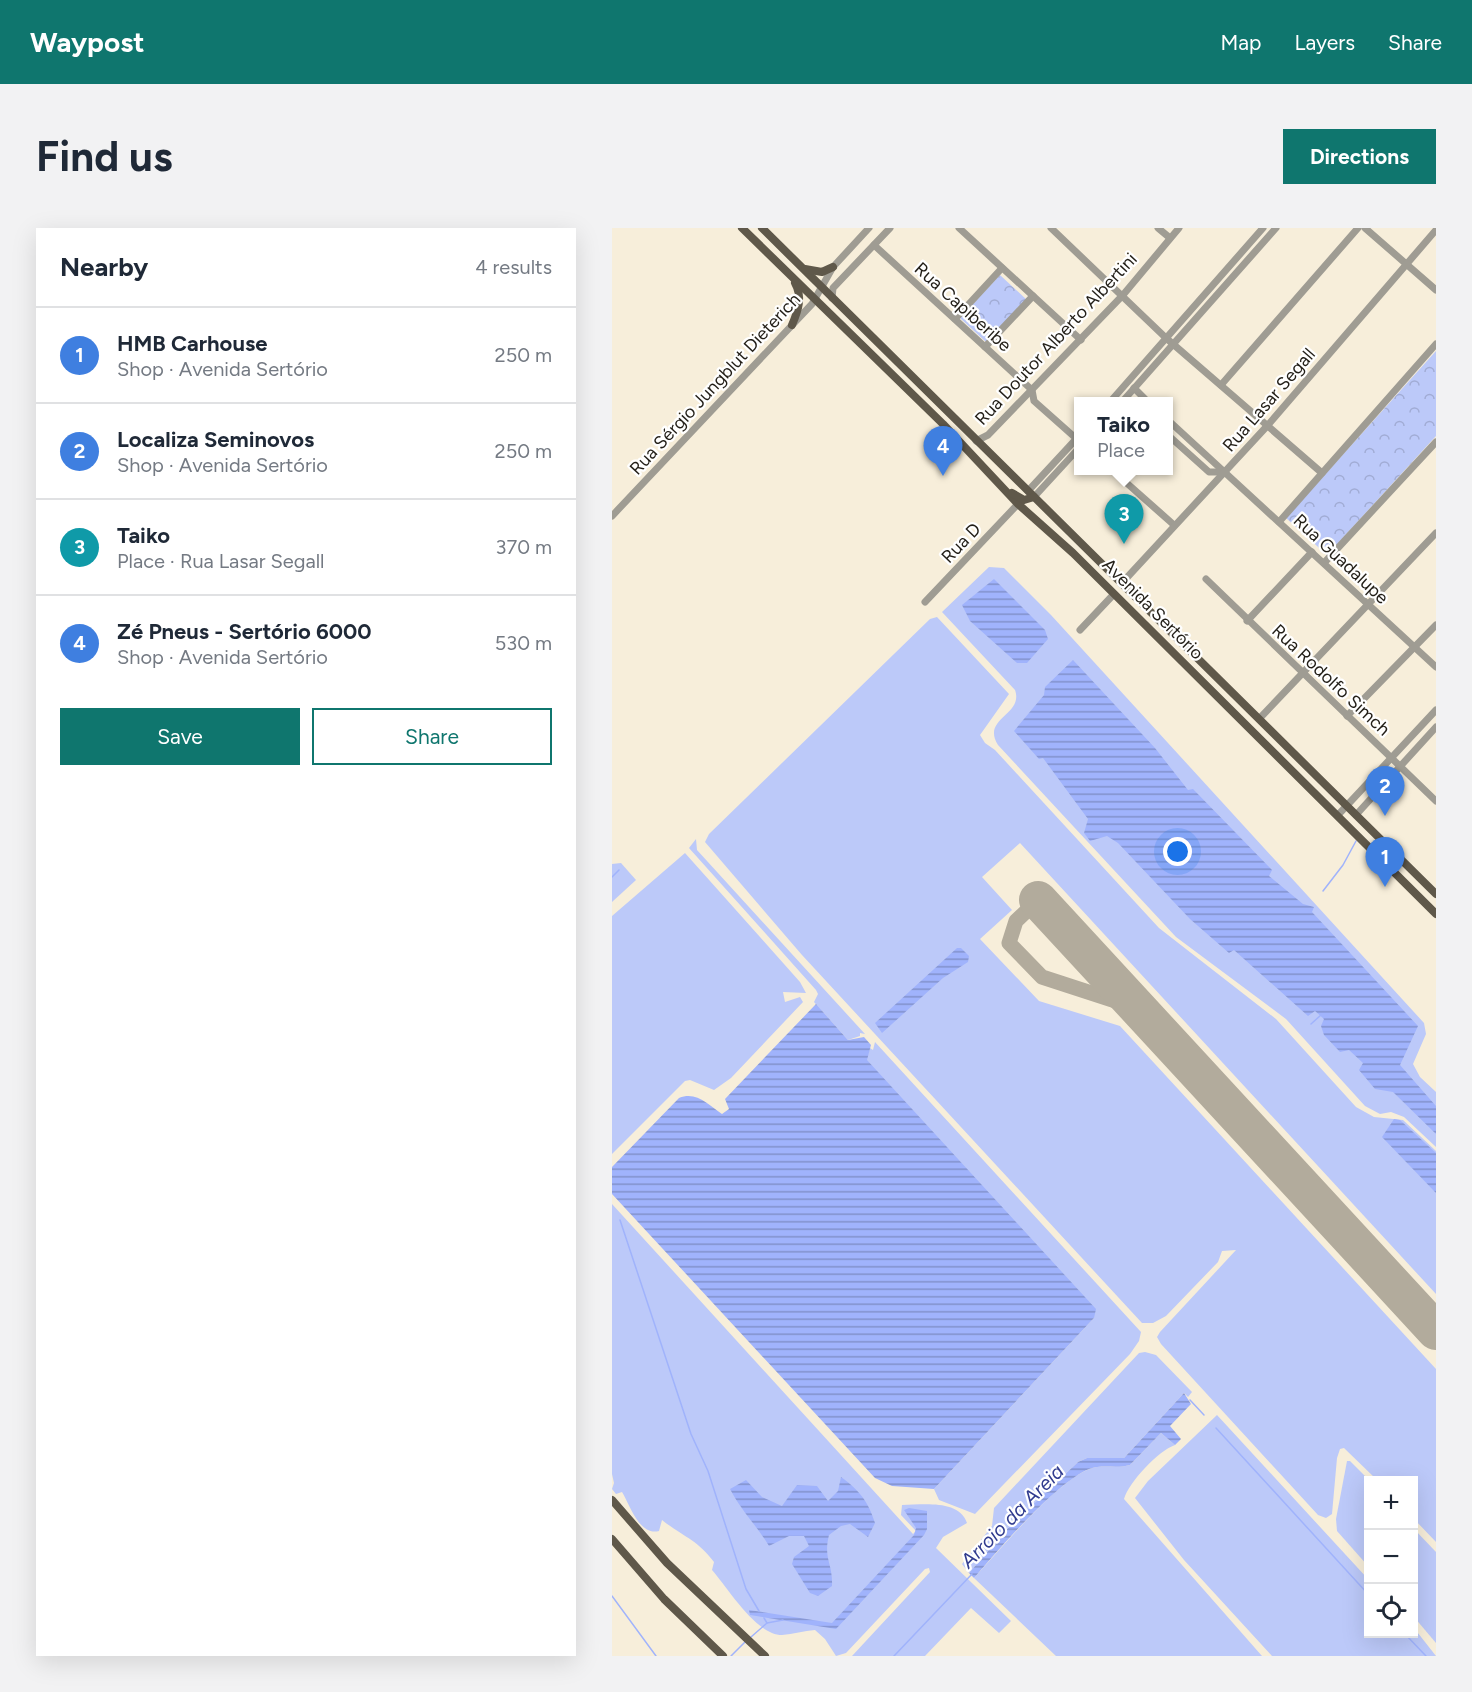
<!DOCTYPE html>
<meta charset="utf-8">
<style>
:root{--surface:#fff;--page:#f2f2f3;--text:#1f2937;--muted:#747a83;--line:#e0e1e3;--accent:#0f766e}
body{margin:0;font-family:Figtree,sans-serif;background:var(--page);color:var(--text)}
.controls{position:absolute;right:18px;bottom:18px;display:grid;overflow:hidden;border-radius:0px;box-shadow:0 6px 24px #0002}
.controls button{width:54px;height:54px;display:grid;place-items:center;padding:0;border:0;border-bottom:2px solid var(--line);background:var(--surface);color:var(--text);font:30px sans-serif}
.you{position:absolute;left:566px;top:624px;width:21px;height:21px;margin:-15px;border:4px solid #fff;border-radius:50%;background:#1a73e8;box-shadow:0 0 0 9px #1a73e833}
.badge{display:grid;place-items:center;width:39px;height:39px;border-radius:50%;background:var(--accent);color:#fff;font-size:20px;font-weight:700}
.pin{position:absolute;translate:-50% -50px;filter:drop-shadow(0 2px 3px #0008)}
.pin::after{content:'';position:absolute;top:32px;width:21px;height:18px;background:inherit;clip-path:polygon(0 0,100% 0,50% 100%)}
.popup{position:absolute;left:462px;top:169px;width:99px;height:78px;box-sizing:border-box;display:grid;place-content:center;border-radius:0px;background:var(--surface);filter:drop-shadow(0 2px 4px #0005);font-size:20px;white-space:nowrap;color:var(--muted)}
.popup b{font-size:22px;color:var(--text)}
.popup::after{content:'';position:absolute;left:50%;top:100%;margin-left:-12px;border:12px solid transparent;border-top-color:var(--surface)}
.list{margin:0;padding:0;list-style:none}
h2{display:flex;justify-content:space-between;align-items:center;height:78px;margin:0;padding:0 24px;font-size:26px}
h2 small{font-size:20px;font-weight:400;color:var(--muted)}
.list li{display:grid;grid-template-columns:39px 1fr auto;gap:18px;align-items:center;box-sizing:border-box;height:96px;padding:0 24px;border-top:2px solid var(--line)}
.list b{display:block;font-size:22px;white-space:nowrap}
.list p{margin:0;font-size:20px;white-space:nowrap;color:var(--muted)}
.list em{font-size:20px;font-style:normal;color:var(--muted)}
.actions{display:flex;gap:12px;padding:18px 24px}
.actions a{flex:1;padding:14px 0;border:2px solid var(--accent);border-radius:0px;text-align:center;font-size:21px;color:var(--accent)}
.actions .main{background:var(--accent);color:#fff}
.icon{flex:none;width:33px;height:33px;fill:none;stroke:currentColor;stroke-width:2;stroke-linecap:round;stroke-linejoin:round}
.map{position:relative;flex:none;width:824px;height:1428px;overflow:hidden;border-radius:0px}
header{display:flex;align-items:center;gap:36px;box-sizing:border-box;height:84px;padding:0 30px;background:var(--accent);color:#fff}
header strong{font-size:28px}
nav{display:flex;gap:33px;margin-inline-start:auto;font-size:21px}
.intro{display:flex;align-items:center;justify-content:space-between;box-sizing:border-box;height:144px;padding:0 36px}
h1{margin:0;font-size:42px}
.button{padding:15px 27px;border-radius:0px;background:var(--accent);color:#fff;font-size:21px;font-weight:700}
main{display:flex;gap:36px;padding:0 36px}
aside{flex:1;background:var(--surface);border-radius:0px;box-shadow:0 6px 24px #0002}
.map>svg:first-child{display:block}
</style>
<header>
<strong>Waypost</strong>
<nav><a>Map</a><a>Layers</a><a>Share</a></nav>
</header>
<div class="intro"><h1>Find us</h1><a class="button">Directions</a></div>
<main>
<aside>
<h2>Nearby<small>4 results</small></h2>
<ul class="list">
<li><span class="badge" style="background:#3f7fe0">1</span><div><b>HMB Carhouse</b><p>Shop · Avenida Sertório</p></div><em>250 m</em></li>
<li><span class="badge" style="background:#3f7fe0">2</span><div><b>Localiza Seminovos</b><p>Shop · Avenida Sertório</p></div><em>250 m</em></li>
<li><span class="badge" style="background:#0f9aa8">3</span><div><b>Taiko</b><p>Place · Rua Lasar Segall</p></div><em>370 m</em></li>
<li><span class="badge" style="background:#3f7fe0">4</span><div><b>Zé Pneus - Sertório 6000</b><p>Shop · Avenida Sertório</p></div><em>530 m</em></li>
</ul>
<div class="actions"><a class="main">Save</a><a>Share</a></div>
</aside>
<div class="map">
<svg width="824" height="1428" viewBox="0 0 824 1428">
<defs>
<pattern id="park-crowns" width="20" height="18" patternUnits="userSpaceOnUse" patternTransform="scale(1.5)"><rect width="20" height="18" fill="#bcc9f9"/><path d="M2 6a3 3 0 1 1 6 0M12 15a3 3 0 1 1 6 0" fill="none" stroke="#a1acd5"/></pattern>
<pattern id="water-rules" width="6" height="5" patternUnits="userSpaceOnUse" patternTransform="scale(1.5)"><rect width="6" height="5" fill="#a0b3fc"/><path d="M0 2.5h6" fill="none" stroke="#8291cb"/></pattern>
</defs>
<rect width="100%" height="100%" fill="#f7eeda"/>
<!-- grass -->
<g fill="#bcc9f9">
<path d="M377,339L392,340L439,387L812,795L814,806L801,836L808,849L824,864V919L792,889L779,884L768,886L753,878L674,791L564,709L386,517C369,490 412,487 403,462L330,384Z"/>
<path d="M325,389L397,466L368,507L373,515L383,522L547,700L664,791L744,879L762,889L791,892L824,923V1066L408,615L370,649L400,682L368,711L427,773L508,798L824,1141V1314L802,1291V1252H765L732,1220L728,1221L725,1230L720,1286L714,1290L706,1287L549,1116L545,1109L548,1104L624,1022L610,1023L606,1034L554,1088L541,1095H530L190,727L93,614L97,606L318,391Z"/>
<path d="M84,611L85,622L253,806L248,805V808L236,812L202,774L206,766L204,762L77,620Z"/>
<path d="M73,625L188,754L194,765L171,764L173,774L188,769L191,774L119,850L102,862L78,852L73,853L0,926V688Z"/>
<path d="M9,635L24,652L0,674V636Z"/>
<path d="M263,814L529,1104L527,1113L518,1126L363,1286L327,1272L322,1261L482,1090L254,832L258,820L261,822Z"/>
<path d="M0,976L301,1306L304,1303L289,1287L290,1277C310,1277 347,1271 355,1295L331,1309L324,1320L399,1393L387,1405L359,1380L313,1428H240L318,1344L317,1340L313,1341L234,1425L224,1428L213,1411L203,1402C192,1403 181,1406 170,1407C144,1407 116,1360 100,1342L102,1334C86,1312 70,1308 50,1292L47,1303C27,1308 18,1277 10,1264L4,1266L0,1261L2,1255L0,1246Z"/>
<path d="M533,1124L544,1127L580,1164L576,1169L572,1165L512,1230H475L466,1234L397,1299L357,1345L350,1336L380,1298L382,1280L527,1125Z"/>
<path d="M605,1187L756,1351V1406H802V1400L824,1428H660L572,1332L523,1270L536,1253Z"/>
<path d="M549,1205L563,1217C546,1223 517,1254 512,1271L650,1428H444L362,1350C388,1322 443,1255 477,1241C490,1236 505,1241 518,1237Z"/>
<path d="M735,1233H738L757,1252L756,1338L725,1303L724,1291Z"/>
<path d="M802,1301L824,1324V1415L802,1389Z"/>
</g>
<!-- park -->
<g fill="url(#park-crowns)">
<path d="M388,47L415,72L374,114L348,90Z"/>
<path d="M824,123V208L715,327L674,290Z"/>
</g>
<!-- water -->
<g fill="url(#water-rules)">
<path d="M382,351L433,402L436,411L415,435H405L358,393L350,377Z"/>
<path d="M461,432L543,520L576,562L581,561L660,642L657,648L691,676L702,679L700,684L806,798L788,837L824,878V906L781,864L763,861L747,842L751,835L737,822L728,824L712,807L709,798L712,791L703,783L696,788L622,722L617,725L578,691L506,615L495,608L478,613L472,605L476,591L431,530L427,531L402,503L432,467L433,459Z"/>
<path d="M345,720H349L357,728L356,734L331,750L270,805L263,795Z"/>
<path d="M204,776L236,812L252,809L259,817L255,832L484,1081L482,1090L322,1261L280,1258L263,1250L0,966V939L67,870C85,863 96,877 110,886L117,881L113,871Z"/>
<path d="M782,891L788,892L824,925V965L770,909Z"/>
<path d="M572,1165L579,1176L558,1198L569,1211L563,1217L549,1205L518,1237C505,1241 490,1236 477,1241C445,1254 385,1323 362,1350L357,1345L397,1299L466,1234L475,1230H512Z"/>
<path d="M229,1249C248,1263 256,1273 263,1295L256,1309L238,1296L229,1298L217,1307C211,1331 221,1335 220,1358L206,1368L198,1365L180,1336L182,1329L197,1318L192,1308H177L157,1318C145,1298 128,1281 118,1261L134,1252L150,1269L170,1278L185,1257L205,1258L216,1273L226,1263Z"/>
<path d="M297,1280L315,1283V1301L312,1307L224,1401L138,1387L137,1382L220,1395L302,1307L304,1300L292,1282Z"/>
</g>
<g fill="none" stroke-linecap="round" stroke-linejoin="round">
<!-- stream -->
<g stroke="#a0b3fc" stroke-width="1.5">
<path d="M0,649L7,642"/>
<path d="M711,663L731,637L744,613"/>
<path d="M699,796L709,787"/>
<path d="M8,992L79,1206L96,1243L134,1361L147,1383"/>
<path d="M578,1172L592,1187"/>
<path d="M604,1200L756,1366"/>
<path d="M0,1368L44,1428"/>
<path d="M152,1390L155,1395"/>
<path d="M793,1406L814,1428"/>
<path d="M139,1409L155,1395L171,1392"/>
<path d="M119,1428L133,1414"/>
<path d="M282,1428L360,1346"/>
</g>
<!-- taxiway -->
<path stroke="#b2ab9c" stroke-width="15" d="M426,672L404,693L397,715L430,749L516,777L527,785L569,827"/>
<!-- runway -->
<path stroke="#b2ab9c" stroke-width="38" d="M426,672L824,1103"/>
<!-- minor -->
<g stroke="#9f9c93" stroke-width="7">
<path d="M347,0L469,112"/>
<path d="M439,0L554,110L710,245"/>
<path d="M546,0L558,10"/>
<path d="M753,0L824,62"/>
<path d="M262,17L420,162L422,173L467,213"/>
<path d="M220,70L221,60L278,0"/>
<path d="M343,91L390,40"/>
<path d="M373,119L421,68"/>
<path d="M609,157L746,0"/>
<path d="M522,160L536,174"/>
<path d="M498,174L651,0"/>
<path d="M510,174L664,0"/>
<path d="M557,193L824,439"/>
<path d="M557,208L597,244H613"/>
<path d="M364,213L376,207L511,67L567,0"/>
<path d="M500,242L562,297"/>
<path d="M416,263L467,208"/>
<path d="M422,269L467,220"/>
<path d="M0,288L200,76L221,39L257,0"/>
<path d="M667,294L824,116"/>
<path d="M712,335L824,214"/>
<path d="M594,351L824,573"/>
<path d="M509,356L656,197L824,2"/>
<path d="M313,374L406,276"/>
<path d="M635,393L700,324"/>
<path d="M468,402L502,366"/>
<path d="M735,488L824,397"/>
<path d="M647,491L824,305"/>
<path d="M726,587L824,482"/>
<path d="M744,587L824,499"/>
</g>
<!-- major -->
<g stroke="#5f584a" stroke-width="8">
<path d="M130,0L331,196L406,276L461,325L824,686"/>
<path d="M150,0L824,666"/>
<path d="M193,41L210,44L221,39"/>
<path d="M180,97C186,83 191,69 183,55"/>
<path d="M400,265L412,272L422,269"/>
<path d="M0,1272L55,1335L153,1428"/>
<path d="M0,1311L52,1371L111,1428"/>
</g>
</g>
<g text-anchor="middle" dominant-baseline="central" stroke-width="4.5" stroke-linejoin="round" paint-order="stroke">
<!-- street labels -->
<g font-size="18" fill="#221e17" stroke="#fff">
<text transform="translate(351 79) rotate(42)">Rua Capiberibe</text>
<text transform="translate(444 111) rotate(-47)">Rua Doutor Alberto Albertini</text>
<text transform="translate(103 156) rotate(-47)">Rua Sérgio Jungblut Dieterich</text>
<text transform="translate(657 172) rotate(-49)">Rua Lasar Segall</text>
<text transform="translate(349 315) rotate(-46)">Rua D</text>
<text transform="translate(729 331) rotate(43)">Rua Guadalupe</text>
<text transform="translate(541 381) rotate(45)">Avenida Sertório</text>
<text transform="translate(719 452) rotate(43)">Rua Rodolfo Simch</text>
</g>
<!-- water labels -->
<g font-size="20" font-style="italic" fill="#313c8f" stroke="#fff">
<text transform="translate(400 1288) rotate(-45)">Arroio da Areia</text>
</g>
</g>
</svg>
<div class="controls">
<button>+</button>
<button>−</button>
<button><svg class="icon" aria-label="locate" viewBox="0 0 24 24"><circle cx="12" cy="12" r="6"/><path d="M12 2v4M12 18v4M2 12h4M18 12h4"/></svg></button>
</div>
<div class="you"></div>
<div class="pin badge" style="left:773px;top:659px;background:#3f7fe0">1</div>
<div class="pin badge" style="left:773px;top:588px;background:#3f7fe0">2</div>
<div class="pin badge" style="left:512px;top:316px;background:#0f9aa8">3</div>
<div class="popup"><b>Taiko</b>Place</div>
<div class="pin badge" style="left:331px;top:248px;background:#3f7fe0">4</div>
</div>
</main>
